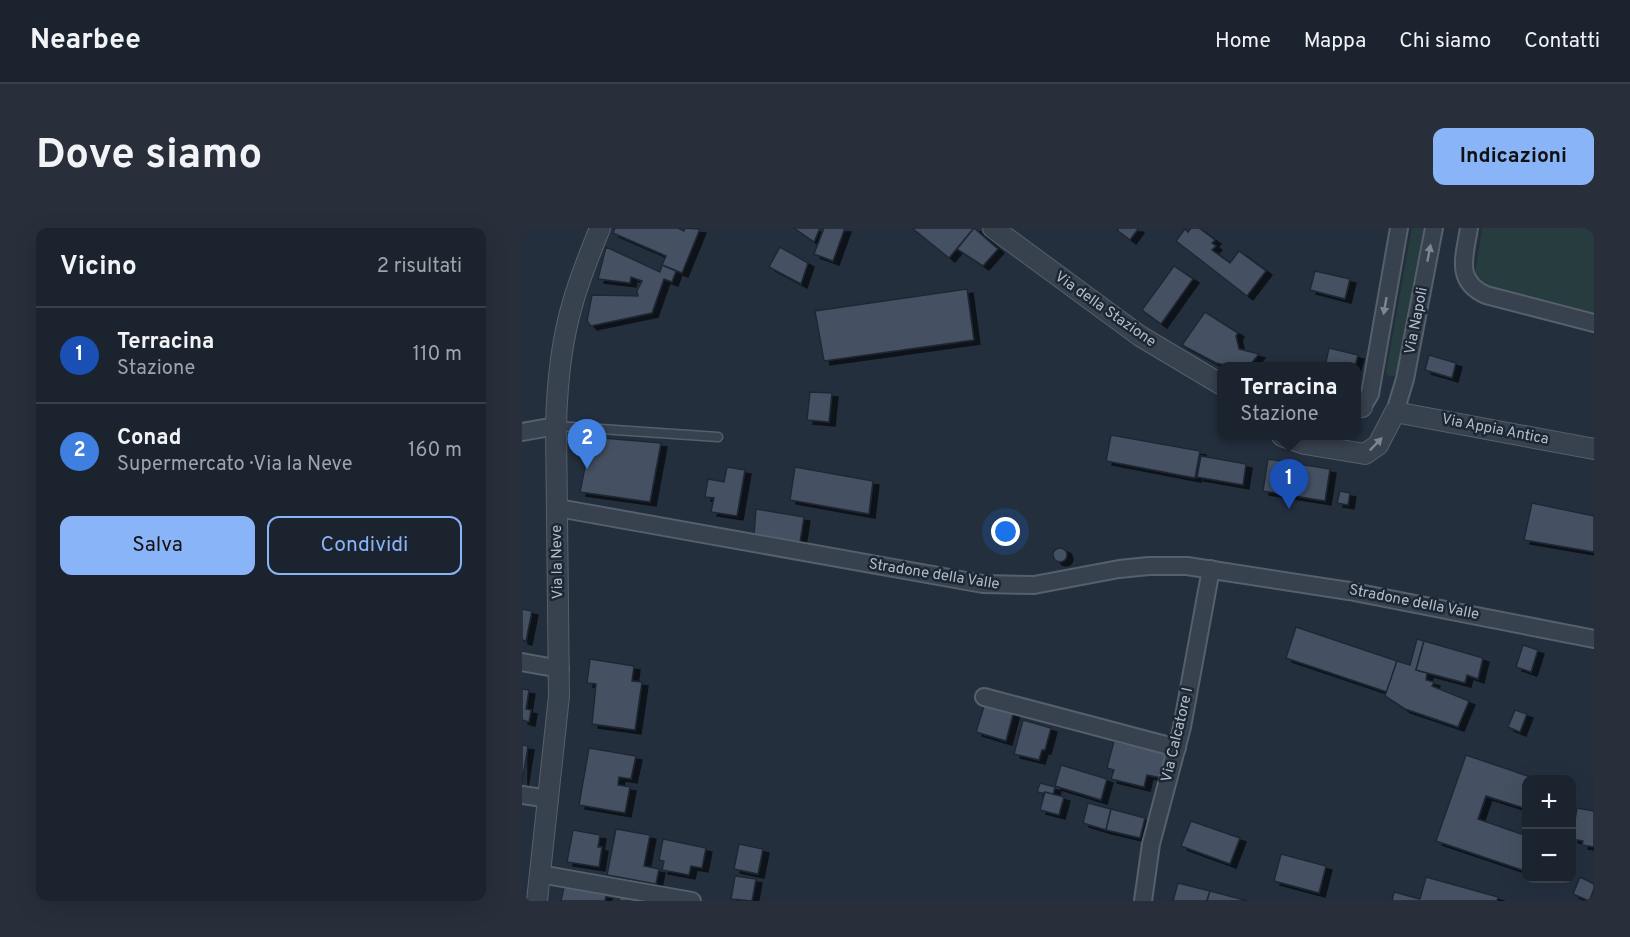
<!DOCTYPE html>
<html lang="it">
<meta charset="utf-8">
<style>
:root{--surface:#1b232e;--page:#282f3a;--text:#f1f3f6;--muted:#a0a4aa;--line:#39404a;--accent:#8ab4f8}
body{margin:0;font-family:Overpass,sans-serif;background:var(--page);color:var(--text)}
.controls{position:absolute;right:18px;bottom:18px;display:grid;overflow:hidden;border-radius:12px;box-shadow:0 6px 24px #0002}
.controls button{width:54px;height:54px;display:grid;place-items:center;padding:0;border:0;border-bottom:2px solid var(--line);background:var(--surface);color:var(--text);font:30px sans-serif}
.you{position:absolute;left:484px;top:304px;width:21px;height:21px;margin:-15px;border:4px solid #fff;border-radius:50%;background:#1a73e8;box-shadow:0 0 0 9px #1a73e833}
.badge{display:grid;place-items:center;width:39px;height:39px;border-radius:50%;background:var(--accent);color:#fff;font-size:20px;font-weight:700}
.pin{position:absolute;translate:-50% -50px;filter:drop-shadow(0 2px 3px #0008)}
.pin::after{content:'';position:absolute;top:32px;width:21px;height:18px;background:inherit;clip-path:polygon(0 0,100% 0,50% 100%)}
.popup{position:absolute;left:695px;top:134px;width:144px;height:78px;box-sizing:border-box;display:grid;place-content:center;border-radius:12px;background:var(--surface);filter:drop-shadow(0 2px 4px #0005);font-size:20px;white-space:nowrap;color:var(--muted)}
.popup b{font-size:22px;color:var(--text)}
.popup::after{content:'';position:absolute;left:50%;top:100%;margin-left:-12px;border:12px solid transparent;border-top-color:var(--surface)}
.list{margin:0;padding:0;list-style:none}
h2{display:flex;justify-content:space-between;align-items:center;height:78px;margin:0;padding:0 24px;font-size:26px}
h2 small{font-size:20px;font-weight:400;color:var(--muted)}
.list li{display:grid;grid-template-columns:39px 1fr auto;gap:18px;align-items:center;box-sizing:border-box;height:96px;padding:0 24px;border-top:2px solid var(--line)}
.list b{display:block;font-size:22px;white-space:nowrap}
.list p{margin:0;font-size:20px;white-space:nowrap;color:var(--muted)}
.list em{font-size:20px;font-style:normal;color:var(--muted)}
.actions{display:flex;gap:12px;padding:18px 24px}
.actions a{flex:1;padding:14px 0;border:2px solid var(--accent);border-radius:12px;text-align:center;font-size:21px;color:var(--accent)}
.actions .main{background:var(--accent);color:#111}
.map{position:relative;flex:none;width:1072px;height:673px;overflow:hidden;border-radius:12px}
header{display:flex;align-items:center;gap:36px;box-sizing:border-box;height:84px;padding:0 30px;background:var(--surface);border-bottom:2px solid var(--line)}
header strong{font-size:28px}
nav{display:flex;gap:33px;margin-inline-start:auto;font-size:21px}
.intro{display:flex;align-items:center;justify-content:space-between;box-sizing:border-box;height:144px;padding:0 36px}
h1{margin:0;font-size:42px}
.button{padding:15px 27px;border-radius:12px;background:var(--accent);color:#111;font-size:21px;font-weight:700}
main{display:flex;gap:36px;padding:0 36px}
aside{flex:1;background:var(--surface);border-radius:12px;box-shadow:0 6px 24px #0002}
.map>svg:first-child{display:block}
</style>
<header>
<strong>Nearbee</strong>
<nav><a>Home</a><a>Mappa</a><a>Chi siamo</a><a>Contatti</a></nav>
</header>
<div class="intro"><h1>Dove siamo</h1><a class="button">Indicazioni</a></div>
<main>
<aside>
<h2>Vicino<small>2 risultati</small></h2>
<ul class="list">
<li><span class="badge" style="background:#1a4fb4">1</span><div><b>Terracina</b><p>Stazione</p></div><em>110 m</em></li>
<li><span class="badge" style="background:#3f7fe0">2</span><div><b>Conad</b><p>Supermercato · Via la Neve</p></div><em>160 m</em></li>
</ul>
<div class="actions"><a class="main">Salva</a><a>Condividi</a></div>
</aside>
<div class="map">
<svg width="1072" height="673" viewBox="0 0 1072 673">
<defs>
<filter id="shadow"><feDropShadow dx="6" dy="4" stdDeviation="0" flood-color="#0009"/></filter>
</defs>
<rect width="100%" height="100%" fill="#242f3e"/>
<!-- green -->
<g fill="#263c3f">
<path d="M890,0H902L875,144L872,148H866L864,144Z"/>
<path d="M960,0H1072V86L952,54Z"/>
</g>
<!-- building -->
<g fill="#455162" stroke="#1f2835" stroke-width="1.5" filter="url(#shadow)">
<path d="M93,0H156L162,3L163,0L178,1L160,45L140,37L144,28L91,5Z"/>
<path d="M272,0H298L292,14Z"/>
<path d="M302,0H323L311,33L292,26Z"/>
<path d="M390,0H452L427,30Z"/>
<path d="M452,0L476,21L461,38L435,21Z"/>
<path d="M597,0H615L616,1L608,12L595,2Z"/>
<path d="M669,0H677L693,12L690,15L694,18L690,22L708,35L717,23L744,43L725,68L654,13L663,1L666,4Z"/>
<path d="M84,19L138,44L140,37L154,43L150,54L142,51L130,85L69,98L65,93L70,67L116,68L115,63L120,53L109,49L108,55L76,51Z"/>
<path d="M258,19L286,35L279,56L247,39Z"/>
<path d="M652,38L671,51L639,96L620,82Z"/>
<path d="M793,43L828,51L823,71L788,62Z"/>
<path d="M445,61L452,112L302,133L293,83Z"/>
<path d="M683,84L716,105L714,108L717,121L737,126L727,138H707L694,135L660,117Z"/>
<path d="M807,120L836,127L833,138H803Z"/>
<path d="M907,127L934,135L930,150L903,142Z"/>
<path d="M288,164L310,165L307,194L285,192Z"/>
<path d="M589,207L678,223L673,250L584,233Z"/>
<path d="M69,209L139,215L128,274L58,264Z"/>
<path d="M679,228L724,236L721,257L675,249Z"/>
<path d="M746,231L808,241L803,273L741,263Z"/>
<path d="M205,239L223,242L215,288L189,284L192,270L183,269L186,251L202,254Z"/>
<path d="M273,239L351,253L347,286L268,272Z"/>
<path d="M818,263L828,265L826,277L815,275Z"/>
<path d="M1010,275L1072,288V324L1002,312Z"/>
<path d="M234,281L282,289L278,314L232,306Z"/>
<circle cx="538" cy="327" r="7"/>
<path d="M0,381L10,383L4,413L0,412Z"/>
<path d="M774,399L875,433L865,464L764,430Z"/>
<path d="M895,411L902,413L894,442L905,445L904,452L912,454L910,458L947,473L936,499L883,481L863,468L875,433L888,437Z"/>
<path d="M902,413L961,430L956,451L945,447L943,455L894,442Z"/>
<path d="M1001,417L1016,422L1009,444L994,439Z"/>
<path d="M68,431L112,438L110,453L120,454L113,502L70,496L74,456L65,455Z"/>
<path d="M0,461L7,462L4,481L9,482L7,494L0,492Z"/>
<path d="M463,475L492,483L484,513L454,504Z"/>
<path d="M993,482L1005,486L998,504L986,499Z"/>
<path d="M501,492L529,500L523,522H520L517,532L492,526Z"/>
<path d="M592,513L650,527L644,551L625,547L622,559L589,551L592,542L585,540Z"/>
<path d="M0,517L6,518L0,555Z"/>
<path d="M67,520L114,528L109,551L97,549L96,557L108,559L103,585L57,577Z"/>
<path d="M944,527L1017,552H1005V581L964,568L956,591L1005,608V628L1000,642L914,613Z"/>
<path d="M539,537L585,551L579,572L533,558Z"/>
<path d="M518,555L533,559L531,567L515,564Z"/>
<path d="M523,564L542,569L537,587L518,582Z"/>
<path d="M566,575L589,581L584,602L561,595Z"/>
<path d="M1055,580L1072,583V619L1060,617L1061,613L1050,611Z"/>
<path d="M589,581L623,590L618,610L584,602Z"/>
<path d="M669,593L718,610L708,636L659,618Z"/>
<path d="M94,601L128,607L122,638L137,641L134,656L85,647Z"/>
<path d="M51,602L78,607L76,619H80L77,639L45,634Z"/>
<path d="M141,611L184,620L180,640L169,638L167,647L140,642L142,633L137,632Z"/>
<path d="M217,616L241,621L236,646L212,641Z"/>
<path d="M759,626L804,638L797,665L752,653Z"/>
<path d="M213,648L234,651L230,673L209,671Z"/>
<path d="M904,649L976,669L975,673H870L872,664L898,671Z"/>
<path d="M1058,649L1072,656V661L1067,673L1051,666Z"/>
<path d="M656,655L688,663L685,673H651Z"/>
<path d="M42,659L84,667L83,673H39Z"/>
<path d="M688,663L726,673H685Z"/>
<path d="M98,667L128,673H97Z"/>
</g>
<g fill="none" stroke-linecap="round" stroke-linejoin="round">
<defs>
<path id="service" d="M35,198L196,209"/>
<g id="minor">
<path d="M947,0C943,27 932,53 964,67L1072,95"/>
<path d="M840,179L848,166L877,0"/>
<path d="M873,184L883,151L912,0"/>
<path d="M0,204L34,198"/>
<path d="M36,280L461,356L512,357L597,341L627,338H665L827,363L1072,411"/>
<path d="M0,434L38,441"/>
<path d="M462,469L655,520"/>
<path d="M0,567L27,571"/>
<path d="M18,646L170,673"/>
<path d="M621,673L629,616L660,499L689,341"/>
</g>
<g id="tertiary">
<path d="M471,0L618,108L700,157"/>
<path d="M834,179H840"/>
<path d="M760,208L783,216L843,226L856,217L873,184L1072,221"/>
<path d="M15,673L37,468L34,198C35,156 39,114 51,74C58,49 68,25 78,0"/>
</g>
</defs>
<!-- service casing -->
<use href="#service" stroke="#565f6c" stroke-width="11"/>
<!-- minor casing -->
<use href="#minor" stroke="#565f6c" stroke-width="20"/>
<!-- tertiary casing -->
<use href="#tertiary" stroke="#565f6c" stroke-width="22"/>
<!-- service -->
<use href="#service" stroke="#38414e" stroke-width="8"/>
<!-- minor -->
<use href="#minor" stroke="#38414e" stroke-width="16"/>
<!-- tertiary -->
<use href="#tertiary" stroke="#38414e" stroke-width="20"/>
</g>
<!-- one-way arrows -->
<defs><path id="oneway-solid" d="M-6-.8H1V-3.2L6.5 0L1 3.2V.8H-6Z" transform="scale(1.5)"/></defs>
<g fill="#7c8592">
<use href="#oneway-solid" transform="translate(907 25) rotate(-79)"/>
<use href="#oneway-solid" transform="translate(863 78) rotate(100)"/>
<use href="#oneway-solid" transform="translate(854 216) rotate(-46)"/>
</g>
<g text-anchor="middle" dominant-baseline="central" stroke-width="5" stroke-linejoin="round" paint-order="stroke">
<!-- street labels -->
<g font-size="15" fill="#b4bcc9" stroke="#1d2633">
<text transform="translate(583 82) rotate(35)">Via della Stazione</text>
<text transform="translate(895 93) rotate(-79)">Via Napoli</text>
<text transform="translate(973 202) rotate(11)">Via Appia Antica</text>
<text transform="translate(36 334) rotate(-91)">Via la Neve</text>
<text transform="translate(412 347) rotate(9)">Stradone della Valle</text>
<text transform="translate(892 375) rotate(11)">Stradone della Valle</text>
<text transform="translate(656 507) rotate(-77)">Via Calcatore I</text>
</g>
</g>
</svg>
<div class="controls">
<button>+</button>
<button>−</button>
</div>
<div class="you"></div>
<div class="pin badge" style="left:767px;top:281px;background:#1a4fb4">1</div>
<div class="popup"><b>Terracina</b>Stazione</div>
<div class="pin badge" style="left:65px;top:241px;background:#3f7fe0">2</div>
</div>
</main>
